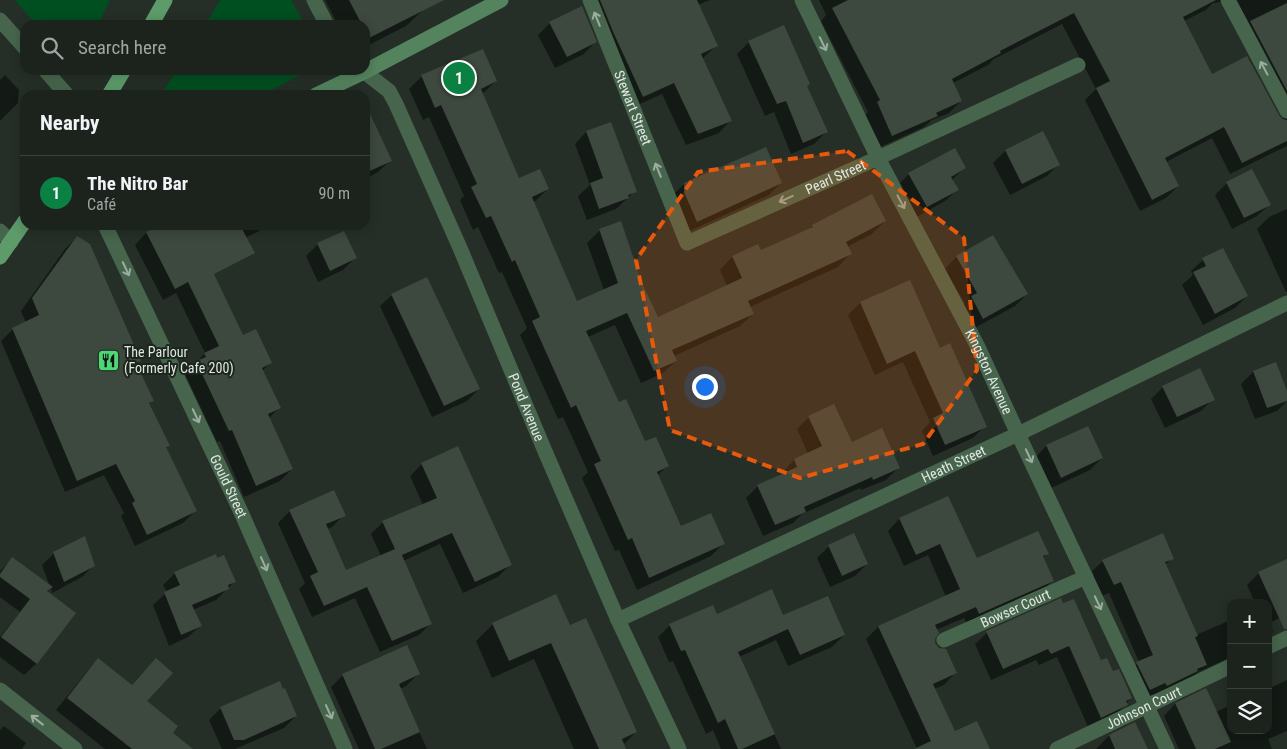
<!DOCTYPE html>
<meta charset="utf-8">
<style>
:root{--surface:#1c231d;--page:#292f2a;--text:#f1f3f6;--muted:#a0a4a4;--line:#3a403b;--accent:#0b8043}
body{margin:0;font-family:"Roboto Condensed",sans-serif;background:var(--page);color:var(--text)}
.controls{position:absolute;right:15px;bottom:15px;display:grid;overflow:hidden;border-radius:10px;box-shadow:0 2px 12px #0003}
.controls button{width:45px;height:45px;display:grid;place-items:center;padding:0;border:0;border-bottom:1px solid var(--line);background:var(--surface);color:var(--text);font:25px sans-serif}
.you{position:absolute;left:704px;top:386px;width:18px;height:18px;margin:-12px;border:4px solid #fff;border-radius:50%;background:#1a73e8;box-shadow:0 0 0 8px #1a73e833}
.badge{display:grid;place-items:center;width:32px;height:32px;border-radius:50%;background:var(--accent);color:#fff;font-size:16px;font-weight:700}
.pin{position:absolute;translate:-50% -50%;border:2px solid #fff;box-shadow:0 1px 5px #0006}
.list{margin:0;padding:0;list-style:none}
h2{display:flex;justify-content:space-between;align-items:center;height:65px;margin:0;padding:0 20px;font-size:21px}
h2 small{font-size:16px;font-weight:400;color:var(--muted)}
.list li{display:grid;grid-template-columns:32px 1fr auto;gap:15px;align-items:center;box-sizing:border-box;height:75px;padding:0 20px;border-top:1px solid var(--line)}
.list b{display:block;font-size:19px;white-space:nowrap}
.list p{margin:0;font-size:16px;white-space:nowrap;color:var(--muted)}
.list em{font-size:16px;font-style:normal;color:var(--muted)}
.icon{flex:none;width:28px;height:28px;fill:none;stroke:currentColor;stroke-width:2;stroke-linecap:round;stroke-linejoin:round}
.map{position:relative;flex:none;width:1287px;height:749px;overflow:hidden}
.search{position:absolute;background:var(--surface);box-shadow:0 2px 12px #0003;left:20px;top:20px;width:350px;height:55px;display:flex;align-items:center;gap:12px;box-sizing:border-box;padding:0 18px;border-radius:15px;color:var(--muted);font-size:19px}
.panel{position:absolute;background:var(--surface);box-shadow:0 2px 12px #0003;left:20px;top:90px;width:350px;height:140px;border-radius:15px}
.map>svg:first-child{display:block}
</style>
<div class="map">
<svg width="1287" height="749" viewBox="0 0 1287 749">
<rect width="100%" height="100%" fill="#252f27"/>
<!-- green -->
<g fill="#004f20">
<path d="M15,0H110L98,25H36Z"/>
<path d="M220,0H291L305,25H205Z"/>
<path d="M177,70H310L262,95H161Z"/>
</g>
<!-- shadow -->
<g fill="#0007" fill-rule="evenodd">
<path d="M325,0H418L423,10L406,26L365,47V25H338Z"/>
<path d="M590,0H710L698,5L716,46L702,59L730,121L719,133L686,145L662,94L631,108Z"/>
<path d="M819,0H1287V146L1230,174L1212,138L1166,162L1178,186L1166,198L1140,211L1085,100L1096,89L1062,24L994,59L988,65L953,83L961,101L949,113L932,120L924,127L880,147L865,115L868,112L821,21L826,15ZM1222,2L1225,8L1285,121L1212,76L1184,21L1206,10L1213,3Z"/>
<path d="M550,23L595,42L584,54L555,68L538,35Z"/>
<path d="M749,42L806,86L826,132L814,144L791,154L774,112L765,116L737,54Z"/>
<path d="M5,75L19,90L18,103L0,121V80Z"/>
<path d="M422,76L496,81L482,94L519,180L548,189L533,203L576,303L604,290L587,243L600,230L641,284L657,319L727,286L720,270L732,257L757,246L760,252L809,230L813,226L885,221L872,234L847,247L850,254L838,267L750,307L753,314L740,326L674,356L676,361L663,373L641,383L615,325L588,337L618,404L645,443L667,466L657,476L681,528L724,543L711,556L637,590L619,550L615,551L582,478L588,472L563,417L558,419L520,335L527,328L502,272L499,273L478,227L473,230L460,200L464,196L429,117L423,120L409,89Z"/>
<path d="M365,114L390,161L378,172L365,179Z"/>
<path d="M586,132L635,191L616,209L587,220L578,196L590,185L575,144Z"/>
<path d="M1042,132L1059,164L1047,176L1010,195L993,163L1005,151Z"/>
<path d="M964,168L952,180L957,190L945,201L915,218L897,186L909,174Z"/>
<path d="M781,183L769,195L685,233L672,196L684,184Z"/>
<path d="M1227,183L1269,205L1257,216L1232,229L1215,195Z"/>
<path d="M1287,209V292H1286L1257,229L1269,217Z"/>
<path d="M163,225H271L203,259L243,337L271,363L262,371L279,408L269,418L292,469L280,481L244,497L220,441L217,442L185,374L205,353L176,293L163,300L135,245L146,233Z"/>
<path d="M77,237L140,361L135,365L152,401L148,405L168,446L165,448L195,511L183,523L135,546L121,516L124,513L104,475L65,492L1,341L13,329L26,323L21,311L65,249Z"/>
<path d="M318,244L355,258L343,270L318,282L306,256Z"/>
<path d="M956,257L1027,294L1015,306L971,330L959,309L965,304L945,269Z"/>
<path d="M1203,260L1247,296L1235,308L1203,325L1182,285L1193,275L1191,271Z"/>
<path d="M909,282L939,350L985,426L973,438L933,456L922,431L930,422L903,362L875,375L848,315L860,303Z"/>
<path d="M392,295L479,389L467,401L432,417L380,306Z"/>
<path d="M1275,364L1287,394V401L1277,411L1255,419L1241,384L1253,372Z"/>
<path d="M1163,387L1213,399L1201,411L1165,428L1151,399Z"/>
<path d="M809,417L851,444L898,468L886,480L861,490L860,488L802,514L793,523L763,536L746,498L758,486L783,473V472L794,460L808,454L797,429Z"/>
<path d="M1046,446L1102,458L1090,470L1049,489L1035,458Z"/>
<path d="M422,464L510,565L498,577L463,593L440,544L403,561L431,623L419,635L380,652L355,598L312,617L299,589L305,583L278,523L290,511L344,515L332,527L327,529L346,572L381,556L371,534L383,522L423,505L410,476Z"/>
<path d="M899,519L976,560L1047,554L1043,558L1052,581L1040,593L967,625L964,618L936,630L934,638V644L955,673L944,685L934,689L955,732L988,749H917L866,639L878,627L946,597L928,555L904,566L888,531Z"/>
<path d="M829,546L867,564L855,576L830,587L817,558Z"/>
<path d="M54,553L94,565L82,577L52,593L51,588L47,592L74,613L36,664L24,675L0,657V637L20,612L0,597V571L12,559L50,587L42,565Z"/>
<path d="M1172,558L1165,565L1196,635L1231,620V657L1198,672L1194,676L1155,697L1153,694L1138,701L1125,675L1139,662L1109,593L1102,596L1091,572L1103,561Z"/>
<path d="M1287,560V615L1269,623L1273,632L1268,637V603H1255L1247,585L1259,573Z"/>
<path d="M175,573L235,581L216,600L193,610L200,626L188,637L169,646L153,605L167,592L163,585Z"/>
<path d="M1060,600L1101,662L1112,673L1131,698L1114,717L1089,729L1057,657L1039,665L1036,660L991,680L975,644L987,633Z"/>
<path d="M717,615L782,617L844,635L832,647L788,666L776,640L739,657L781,749H721L713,730L706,734L673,661L669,662L658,637L670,625Z"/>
<path d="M493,624L569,627L636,732L623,745L625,749H574L534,659L492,678L476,641Z"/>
<path d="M98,660L131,686L144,671L145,701L172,733L191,749H105L56,710L87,672Z"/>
<path d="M418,674L406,686L400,689L427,749H359L331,687L343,675Z"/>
<path d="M1287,680V731L1268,739L1272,749H1179L1164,716L1175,704L1206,690L1216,712L1231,705V730H1268V689Z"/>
<path d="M221,708L296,716L284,728L235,749H222L209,720Z"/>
<path d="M1135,724L1146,749H1096L1109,736Z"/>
<path d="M4,726L26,743L22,749H0V730Z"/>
</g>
<!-- building -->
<g fill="#3d483e">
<path d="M349,0H444L369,38L365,30V25H362Z"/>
<path d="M600,0H697L718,46L701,54L732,121L698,134L674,83L643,97L614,34Z"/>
<path d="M848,0H1216L1183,17L1212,74L1247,56L1279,115L1282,119L1287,120V141L1242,163L1224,127L1165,158L1179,186L1152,200L1096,88L1110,81L1074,13L1000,51L1001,53L952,79L962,101L936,113L938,116L892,136L877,102L880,100L832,8Z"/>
<path d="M1287,3V91L1250,21Z"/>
<path d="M582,6L597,42L567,57L549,22Z"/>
<path d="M784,25L810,84L807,86L828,132L803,143L786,101L777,104L748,41Z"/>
<path d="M483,49L497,81L481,89L519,178L540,169L549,189L532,197L577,301L618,283L599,229L621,221L642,283L658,317L742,278L732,256L758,244L761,250L813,227L812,225L872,194L886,221L846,242L852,254L748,301L754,314L672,350L677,361L654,371L627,313L586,331L619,402L626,399L645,441L656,437L669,466L657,472L681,526L711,513L725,544L649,578L632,538L628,540L594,464L601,461L576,405L571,408L532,321L540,317L515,260L512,262L491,216L486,218L471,187L477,184L441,105L435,108L421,75Z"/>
<path d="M365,103L392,161L365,173Z"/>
<path d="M611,122L637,192L628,195L629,198L599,209L590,183L603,178L586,131Z"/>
<path d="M1043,131L1060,165L1022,184L1005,150Z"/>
<path d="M766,147L782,183L697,222L684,192V183Z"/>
<path d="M955,148L966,168L951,177L959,190L927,207L908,173Z"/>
<path d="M1252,169L1271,205L1244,218L1226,182Z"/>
<path d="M160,225H240L255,253L214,274L243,335L256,329L272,363L262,368L281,408L268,414L293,469L256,486L232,430L229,431L196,361L206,357L204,353L219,346L188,282L175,289L146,232Z"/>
<path d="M344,231L357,258L330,271L317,243Z"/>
<path d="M993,235L1028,294L983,319L971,296L977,293L956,256Z"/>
<path d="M77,236L90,244L141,361L136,363L154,401L149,403L170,446L166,447L197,511L147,535L132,503L135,501L116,464L77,481L12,328L39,315L32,298Z"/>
<path d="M1223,248L1248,296L1215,314L1193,272L1206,266L1202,258Z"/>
<path d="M427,277L480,389L444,406L391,294Z"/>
<path d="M910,280L940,348L950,343L987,427L945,445L933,418L943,413L915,351L887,364L860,302Z"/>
<path d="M1276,362L1287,391V401L1267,408L1253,371Z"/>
<path d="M1200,368L1215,400L1177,417L1162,386Z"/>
<path d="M834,404L852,442L882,428L900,468L873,480L872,477L804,507L806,512L775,525L757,485L797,467L794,459L822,446L808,416Z"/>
<path d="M1088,426L1103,458L1061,478L1046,445Z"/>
<path d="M458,446L512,565L475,582L452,533L402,555L432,624L392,641L367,587L324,606L310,576L318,572L289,510L334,490L346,516L326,524L346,570L395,549L382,521L437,498L421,463Z"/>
<path d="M948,496L977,558L1038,531L1049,554L1043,556L1054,581L979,614L976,607L935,625L939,633L935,639V643L939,648L946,649L957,673L933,684L955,731L977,721L990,749H914L931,741L878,626L960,589L940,544L916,555L899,518Z"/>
<path d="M854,533L868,564L842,576L828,545Z"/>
<path d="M1163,533L1174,559L1165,562L1198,636L1195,637L1207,665L1197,669L1198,671L1167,686L1165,683L1150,690L1136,662L1153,655L1121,582L1114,585L1102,560Z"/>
<path d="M85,536L95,566L64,582L53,552Z"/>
<path d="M216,554L217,558L224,555L236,582L228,585L229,589L192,605L202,626L181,635L164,592L180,585L174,572Z"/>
<path d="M12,557L53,587L47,591L76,613L37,664L1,637L30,599L0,577V574Z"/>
<path d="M1287,559V629H1284L1258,572Z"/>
<path d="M772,589L783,615L828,596L845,635L800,655L788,629L738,652L775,734L742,749H738L725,719L718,723L685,650L681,651L669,624L713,605L717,614Z"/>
<path d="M556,594L570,625L586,618L637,732L622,739L626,749H599L551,643L509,661L492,623Z"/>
<path d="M1061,598L1063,603L1074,599L1101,660L1107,658L1113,671L1119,669L1132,698L1126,701L1128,705L1101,718L1069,646L1051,654L1048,649L1003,669L986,631Z"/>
<path d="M407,645L420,674L399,684L420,732L381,749H375L342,674Z"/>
<path d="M98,658L132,685L156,658L173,673L147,701L178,726L173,733L193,749H132L67,698Z"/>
<path d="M280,681L283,689L285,688L297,716L244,740H234L220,707Z"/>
<path d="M1206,688L1231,742L1215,749H1196L1175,703Z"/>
<path d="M1135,722L1148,749H1115L1109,735Z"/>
</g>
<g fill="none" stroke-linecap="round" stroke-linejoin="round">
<!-- street -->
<g stroke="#47654d" stroke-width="15">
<path d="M314,0L327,25"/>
<path id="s1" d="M590,0L687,243L878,158L1078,65"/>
<path id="s2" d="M802,0L878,158L977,345L1018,434L1167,749"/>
<path d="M1228,0L1287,111"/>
<path d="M0,20L25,48"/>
<path d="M45,70L67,95"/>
<path id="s3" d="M362,70L389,91L396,104L460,248L544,449L618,620L679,749"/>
<path id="s4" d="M105,225L241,512L345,749"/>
<path d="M0,231L11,242"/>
<path id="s5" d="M618,620L1018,434L1287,303"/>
<path id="s6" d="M944,640L1086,577"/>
<path d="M1268,647L1287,638"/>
<path d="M0,690L75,749"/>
<path id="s7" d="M1057,749L1231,666"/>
</g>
<!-- secondary -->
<path stroke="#54845e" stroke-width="15" d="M316,95L364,72L501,0"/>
<!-- primary -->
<g stroke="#5d9b6a" stroke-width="15">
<path d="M151,25L165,0"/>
<path d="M109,95L124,70"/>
<path d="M0,257L25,221"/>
</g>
</g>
<!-- one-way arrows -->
<defs><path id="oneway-shaft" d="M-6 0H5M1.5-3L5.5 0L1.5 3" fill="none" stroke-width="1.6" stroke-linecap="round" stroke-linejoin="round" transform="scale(1.25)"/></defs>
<g stroke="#9cad9f">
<use href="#oneway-shaft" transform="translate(597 19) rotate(-112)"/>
<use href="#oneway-shaft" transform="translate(823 44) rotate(64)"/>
<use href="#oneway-shaft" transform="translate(1264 68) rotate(-118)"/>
<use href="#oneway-shaft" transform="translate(658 170) rotate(-112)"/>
<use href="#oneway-shaft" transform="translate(786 199) rotate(156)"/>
<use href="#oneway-shaft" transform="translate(901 202) rotate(62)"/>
<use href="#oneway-shaft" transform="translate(126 269) rotate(65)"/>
<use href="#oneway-shaft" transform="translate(196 416) rotate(65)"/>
<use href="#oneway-shaft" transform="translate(1029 456) rotate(65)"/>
<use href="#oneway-shaft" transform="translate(264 564) rotate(66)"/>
<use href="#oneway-shaft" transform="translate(1098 603) rotate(65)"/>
<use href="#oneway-shaft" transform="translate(329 712) rotate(66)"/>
<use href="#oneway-shaft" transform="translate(37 720) rotate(-142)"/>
</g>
<!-- marked area -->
<path fill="#e8590c" fill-opacity="0.2" stroke="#e8590c" stroke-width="4" stroke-dasharray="10 6" stroke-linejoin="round" d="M847,151L964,238L977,370L923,444L800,478L670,430L636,260L698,172Z"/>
<!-- icons -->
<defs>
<symbol id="restaurant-square" viewBox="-11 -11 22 22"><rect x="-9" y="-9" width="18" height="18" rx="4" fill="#4dd676" stroke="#1c261d"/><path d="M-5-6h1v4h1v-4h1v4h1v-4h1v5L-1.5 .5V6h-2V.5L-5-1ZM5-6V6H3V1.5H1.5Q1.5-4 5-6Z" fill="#111"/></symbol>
</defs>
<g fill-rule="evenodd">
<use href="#restaurant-square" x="96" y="348" width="25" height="25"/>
</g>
<g text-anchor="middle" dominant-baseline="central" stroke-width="4" stroke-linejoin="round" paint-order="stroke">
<!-- street labels -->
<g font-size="14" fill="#e1e8e2" stroke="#1c261d">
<text stroke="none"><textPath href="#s1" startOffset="116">Stewart Street</textPath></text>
<text stroke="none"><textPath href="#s1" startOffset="424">Pearl Street</textPath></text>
<text stroke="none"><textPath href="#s2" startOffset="416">Kingston Avenue</textPath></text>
<text stroke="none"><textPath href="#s3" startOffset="379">Pond Avenue</textPath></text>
<text stroke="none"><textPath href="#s5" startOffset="370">Heath Street</textPath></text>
<text stroke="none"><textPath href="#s4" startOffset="289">Gould Street</textPath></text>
<text stroke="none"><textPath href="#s6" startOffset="78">Bowser Court</textPath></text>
<text stroke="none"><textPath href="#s7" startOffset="96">Johnson Court</textPath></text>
</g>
<!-- poi labels -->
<g font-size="14" fill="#e1e8e2" stroke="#1c261d" text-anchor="start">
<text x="124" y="352">The Parlour<tspan x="124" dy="16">(Formerly Cafe 200)</tspan></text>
</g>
</g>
</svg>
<div class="controls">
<button>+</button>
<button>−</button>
<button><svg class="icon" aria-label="layers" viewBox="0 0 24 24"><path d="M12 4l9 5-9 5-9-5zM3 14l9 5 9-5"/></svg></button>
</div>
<div class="you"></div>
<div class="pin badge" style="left:459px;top:78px">1</div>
<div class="search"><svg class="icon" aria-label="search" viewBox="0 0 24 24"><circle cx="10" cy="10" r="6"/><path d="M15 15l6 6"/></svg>Search here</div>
<section class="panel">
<h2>Nearby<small></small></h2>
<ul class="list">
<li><span class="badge">1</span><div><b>The Nitro Bar</b><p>Café</p></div><em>90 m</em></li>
</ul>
</section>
</div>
